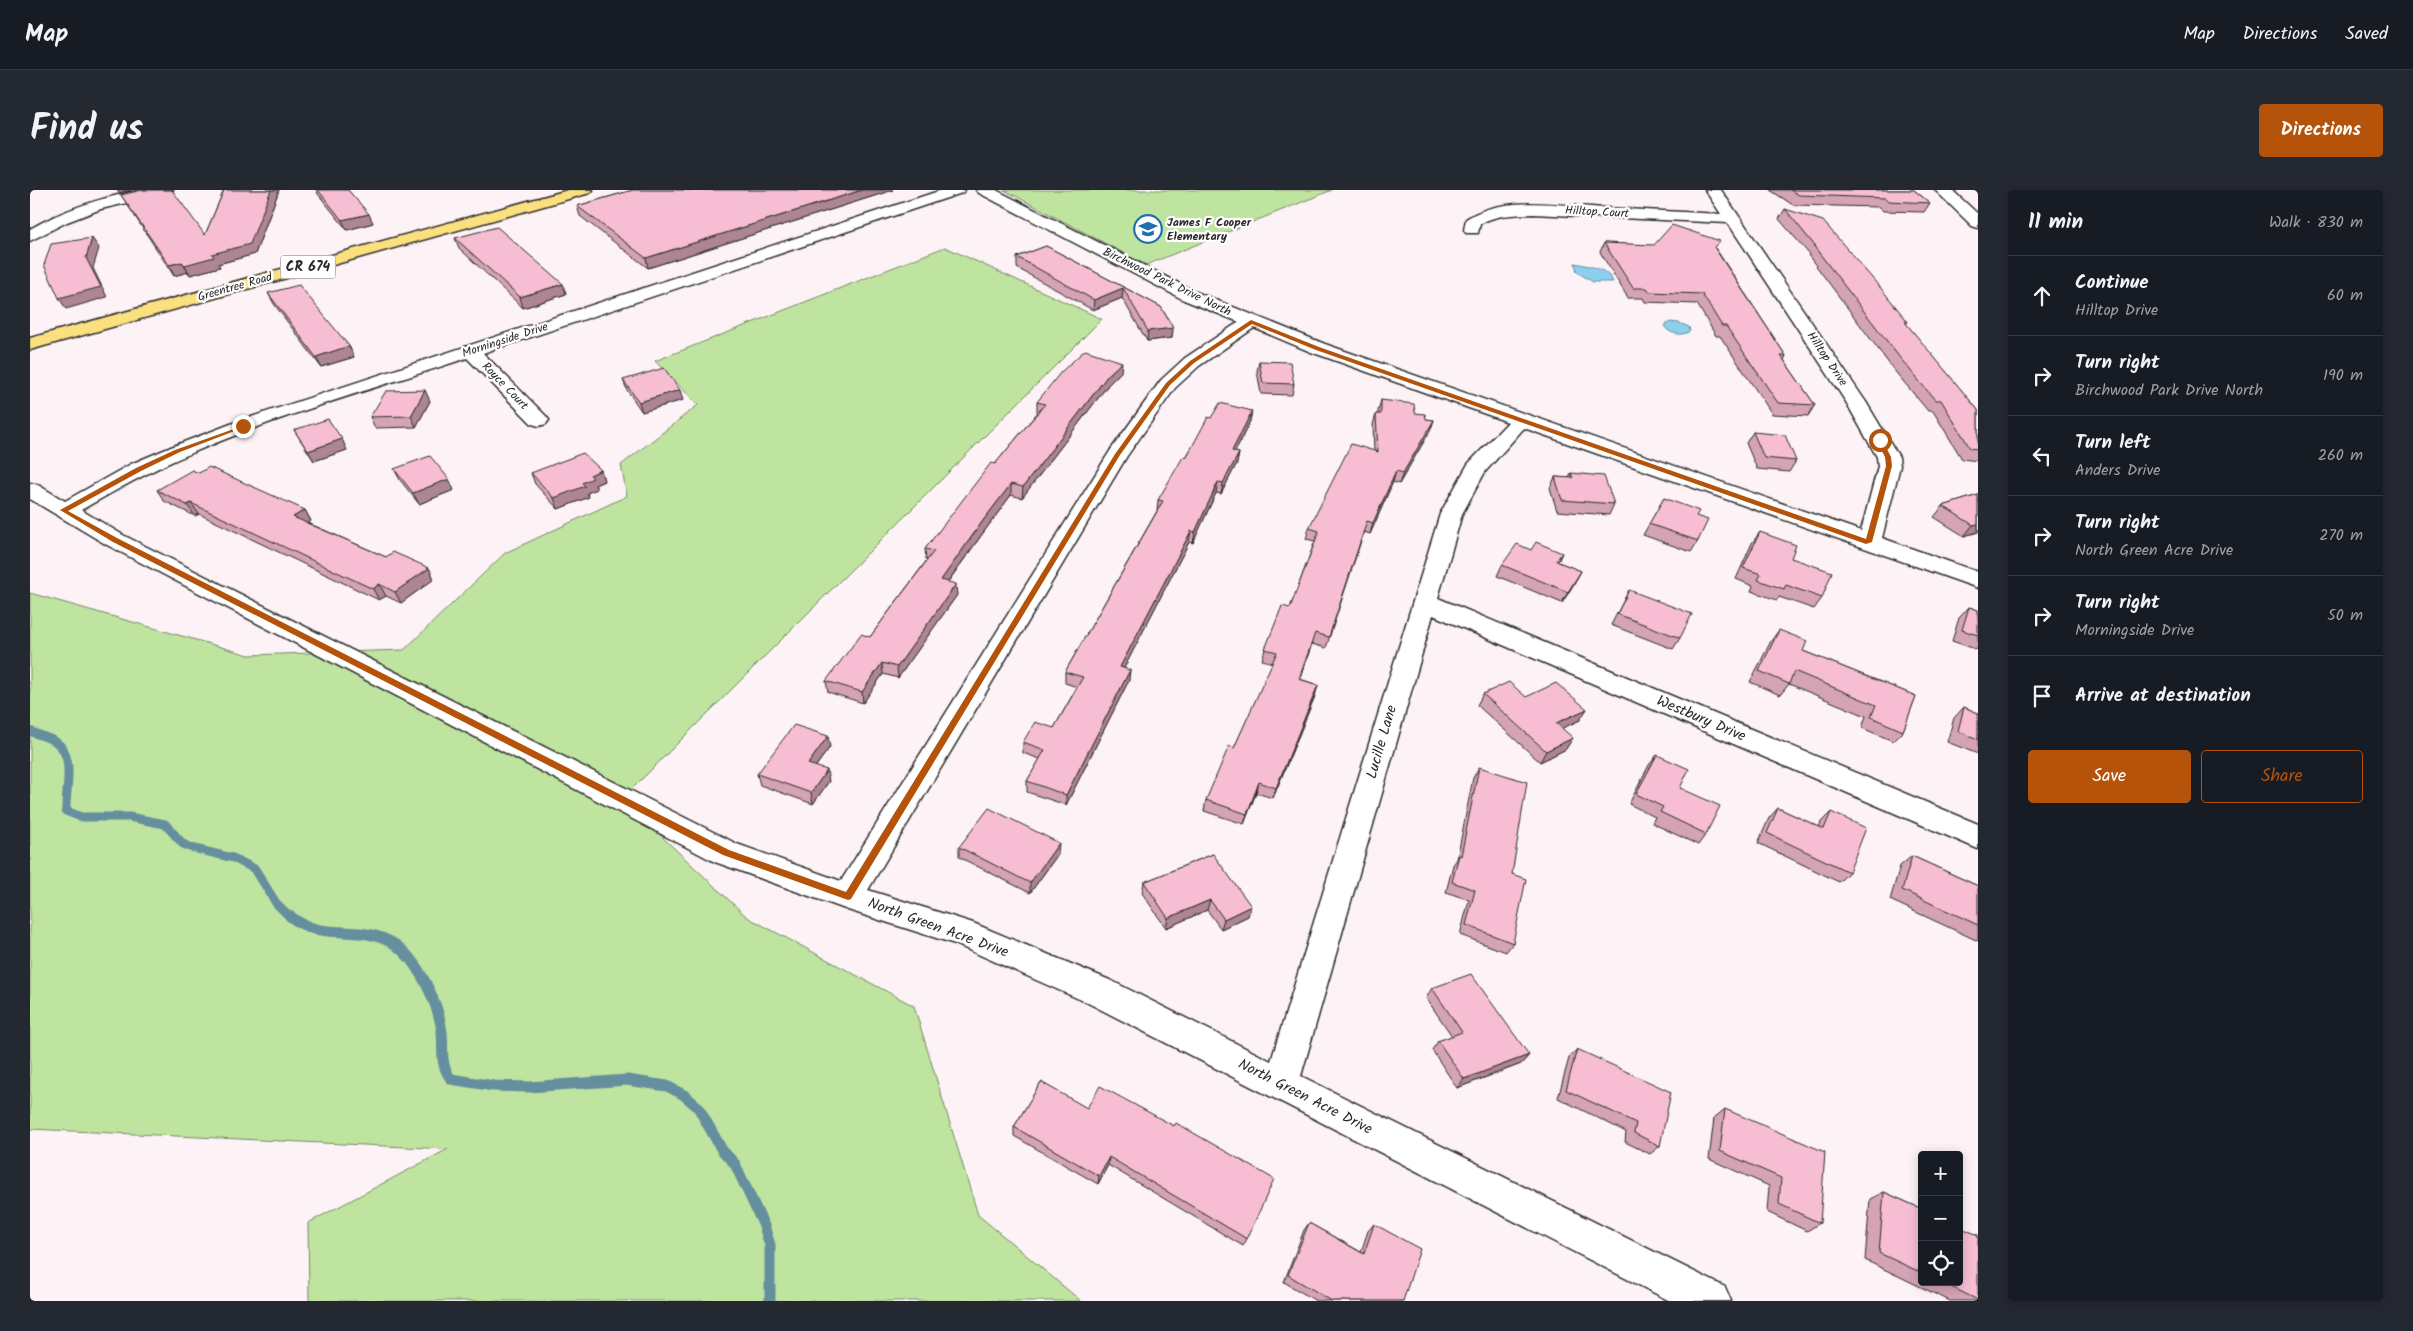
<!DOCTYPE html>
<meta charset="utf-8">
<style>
:root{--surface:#171b24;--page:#242831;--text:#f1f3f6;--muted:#9ea1a6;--line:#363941;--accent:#b45309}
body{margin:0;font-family:Kalam,sans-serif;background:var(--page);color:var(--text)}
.controls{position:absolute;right:15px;bottom:15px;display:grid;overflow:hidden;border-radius:5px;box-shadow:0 2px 12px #0003}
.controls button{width:45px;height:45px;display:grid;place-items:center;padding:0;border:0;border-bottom:1px solid var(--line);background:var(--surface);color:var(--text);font:25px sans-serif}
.stop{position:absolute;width:15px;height:15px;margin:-11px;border:4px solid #b45309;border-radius:50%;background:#fff}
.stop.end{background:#b45309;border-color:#fff;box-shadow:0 1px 5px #0008}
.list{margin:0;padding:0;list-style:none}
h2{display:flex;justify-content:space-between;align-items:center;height:65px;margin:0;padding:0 20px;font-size:21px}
h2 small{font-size:16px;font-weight:400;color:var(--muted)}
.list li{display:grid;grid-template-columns:32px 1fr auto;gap:15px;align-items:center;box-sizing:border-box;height:80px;padding:0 20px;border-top:1px solid var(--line)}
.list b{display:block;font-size:19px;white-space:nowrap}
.list p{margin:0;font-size:16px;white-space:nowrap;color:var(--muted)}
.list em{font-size:16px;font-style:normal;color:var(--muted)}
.actions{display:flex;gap:10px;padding:15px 20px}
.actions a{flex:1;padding:11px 0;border:1px solid var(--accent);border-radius:5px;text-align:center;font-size:18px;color:var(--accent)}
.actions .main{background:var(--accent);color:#fff}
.icon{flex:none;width:28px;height:28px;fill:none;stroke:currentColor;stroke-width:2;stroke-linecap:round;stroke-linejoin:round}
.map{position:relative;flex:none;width:1948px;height:1111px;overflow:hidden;border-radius:5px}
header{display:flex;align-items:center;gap:30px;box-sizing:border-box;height:70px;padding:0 25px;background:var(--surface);border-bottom:1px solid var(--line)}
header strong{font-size:24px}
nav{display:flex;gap:28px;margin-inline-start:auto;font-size:18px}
.intro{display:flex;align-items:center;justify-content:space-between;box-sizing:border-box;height:120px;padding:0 30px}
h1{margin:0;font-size:35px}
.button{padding:12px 22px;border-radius:5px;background:var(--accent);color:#fff;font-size:18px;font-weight:700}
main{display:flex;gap:30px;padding:0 30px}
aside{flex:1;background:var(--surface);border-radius:5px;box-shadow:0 2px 12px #0003}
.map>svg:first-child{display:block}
</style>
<header>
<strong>Map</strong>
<nav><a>Map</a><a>Directions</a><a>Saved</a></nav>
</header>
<div class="intro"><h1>Find us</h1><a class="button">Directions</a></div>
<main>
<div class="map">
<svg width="1948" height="1111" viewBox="0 0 1948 1111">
<rect width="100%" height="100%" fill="#fdf2f6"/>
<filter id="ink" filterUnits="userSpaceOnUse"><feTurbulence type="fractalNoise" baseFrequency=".02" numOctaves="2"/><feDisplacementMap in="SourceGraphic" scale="10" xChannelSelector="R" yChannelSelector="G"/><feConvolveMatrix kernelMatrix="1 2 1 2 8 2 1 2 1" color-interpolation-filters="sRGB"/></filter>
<g filter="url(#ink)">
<!-- green -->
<g fill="#bee49f" stroke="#748865">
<path d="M974,0H1302L1116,75Z"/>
<path d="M915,57L1072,129L592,609L717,727L884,816L948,1025L1051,1111H279L278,1033L418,959L0,939V403L219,465L374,460L475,363L597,306L591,275L668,215L625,171Z"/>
</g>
<!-- water -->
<g fill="#8bd1ed" stroke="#658f9f">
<path d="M1545,73C1558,76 1578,78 1583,92H1563L1547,82Z"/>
<path d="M1640,132L1649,133L1659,137L1660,141C1652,147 1639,144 1634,136Z"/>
</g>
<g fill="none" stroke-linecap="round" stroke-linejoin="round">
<!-- stream-far1 -->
<path stroke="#658f9f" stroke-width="9" d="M0,541C8,545 18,547 26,552C46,566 35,601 36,621L51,627H99L135,634L153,654L162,658L203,668L225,679L246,713L261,728"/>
<!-- stream -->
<path stroke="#658f9f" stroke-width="11" d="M260,726C292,753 329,732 364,754C388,769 409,815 412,842C414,860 409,873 421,889L464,896L499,897L597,890L637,896L654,905L668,917L692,960L705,974L734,1036L740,1055V1111"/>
<defs>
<g id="street">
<path d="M110,0H143L140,3L71,19L37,32L0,51V39C34,19 71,8 110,0Z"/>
<path d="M912,0H935L932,3L453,163L516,226L519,230L516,234L509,236L502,234L437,168C343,199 246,226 155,266C119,281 85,301 51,320L93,345L707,654L811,691L1080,261L1131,190L1155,168L1209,132L1154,110L949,3L946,0H966L1166,102L1295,154L1831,341L1848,276L1847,267L1816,212L1698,33L1503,24C1485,25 1466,24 1450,34L1448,43H1436L1434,40L1436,29C1475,4 1532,16 1576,18C1614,20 1653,22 1691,24L1675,0H1691L1836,212L1869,267L1870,276L1852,348L1948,382V398L1494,238L1455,282L1432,324L1408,408L1948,634V659L1403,425L1271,886L1695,1097L1701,1111H1640L1058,813L925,754L818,720L685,672L77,355L0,309V293L8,295L35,311L101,274L141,257L206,232ZM1224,138L1281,162L1478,232L1438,274L1410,324L1241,871L1082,791L943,733L838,700L1097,266L1145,198L1169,176Z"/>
<path d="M1905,0H1922L1948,24V38L1942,36Z"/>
</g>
<path id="primary" d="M538,0H563L560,3L0,160V148Z"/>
</defs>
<!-- street casing -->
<use href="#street" stroke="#2b2b2b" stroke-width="3"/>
<!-- primary casing -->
<use href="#primary" stroke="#2b2b2b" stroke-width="3"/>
<!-- street -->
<use href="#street" fill="#fff" fill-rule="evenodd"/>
<!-- primary -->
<use href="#primary" fill="#fbe080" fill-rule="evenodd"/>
</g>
<!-- wall -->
<g fill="#d4a3b5" stroke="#2b2b2b">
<path d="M194,0H249L225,64L188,74L190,77L160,85L158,82L144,86L91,5L175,45Z"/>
<path d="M286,0H318L343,33L317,40L288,4Z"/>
<path d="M603,0H863L618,78L550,26L547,16Z"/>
<path d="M1740,0H1884L1900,13L1894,22L1853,21L1849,17L1763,15Z"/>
<path d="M1755,19L1878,132L1876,134L1948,220V271L1932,269L1903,221H1898L1863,179L1778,65L1779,64L1749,29Z"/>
<path d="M425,48L533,94L536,104L493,118L429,58Z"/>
<path d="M1574,53L1686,59L1756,166L1754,170L1785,215L1778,226L1742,224L1690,146H1686L1667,114L1615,112L1613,108H1598L1570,62Z"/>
<path d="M1016,56L1131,117L1143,138L1142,148L1117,151L1092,108L1063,120L987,78V67Z"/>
<path d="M238,103L319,156L324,167L291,177L244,114Z"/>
<path d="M1229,171L1264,194L1262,205L1231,204L1227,181Z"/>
<path d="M1091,182L1078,195L992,308L981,305L953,343L918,392L927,405L868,488L853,484L833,513L798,502L796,491L840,447L897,370H896L895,359L1008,222H1007V212Z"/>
<path d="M593,190L653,210L612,222L597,200Z"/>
<path d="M1351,210L1385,223L1396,229L1404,230L1400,241L1369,294L1363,292L1340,344L1334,342L1296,458L1282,454L1270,489L1288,495L1285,506L1243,608L1226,603L1214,634L1174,621L1176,610L1204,558L1243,473L1232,470L1235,459L1260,418L1285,351L1276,349L1279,338L1344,261L1343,235L1346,224H1348V221Z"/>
<path d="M400,211L386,237L345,238L340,227Z"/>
<path d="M1222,221L1220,231L1205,262L1209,263L1207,273L1191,304L1186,303L1163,353L1159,352L1094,478L1099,490L1036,615L997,602V591L1010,569L993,563V552L1024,538L1047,497L1035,493V482L1127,321L1128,310L1181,228Z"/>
<path d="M264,240L317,260L284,271Z"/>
<path d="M1723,242L1766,271L1759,282L1727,279L1716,253Z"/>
<path d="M364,279L424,300L389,314L370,290Z"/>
<path d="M571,280L574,291L565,295L567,299L557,303L559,307L528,319L505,294L501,283Z"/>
<path d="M169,283L275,320L281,331L278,333L356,367L399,378L404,389L371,413L356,406L349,410L169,324L165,326L134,311L127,300Z"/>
<path d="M1541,283L1584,314L1579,325L1527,321L1520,298L1525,287L1539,288Z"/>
<path d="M1948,305V342L1934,346L1904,327L1913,316Z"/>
<path d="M1634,308L1666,326L1668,351L1661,362L1613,345Z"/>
<path d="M1730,342L1761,368L1792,408L1784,419L1749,407L1747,410L1721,401L1723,396L1706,389L1722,353Z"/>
<path d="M1501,360L1532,363L1528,372L1551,381L1545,392L1532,413L1467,386L1472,375Z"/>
<path d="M1599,400L1650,448L1643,459L1581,435Z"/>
<path d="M1939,417L1948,420V460L1922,451L1929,428Z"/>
<path d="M1749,440L1773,461L1886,506L1873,541L1863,551L1832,538L1836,526L1759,494L1750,505L1720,492L1741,451Z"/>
<path d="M1453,504L1496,507L1550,530L1532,538L1536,559L1510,572L1447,515Z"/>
<path d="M1934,517L1948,523V564L1917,552L1924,528Z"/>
<path d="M800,557L786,576L799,591L783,614L730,595L727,584Z"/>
<path d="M1627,565L1650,598L1676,644L1668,655L1622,633L1625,627L1599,614L1619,575Z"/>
<path d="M1449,577L1482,684L1483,753L1476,762L1430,745L1439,710L1416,702L1423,675L1427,669L1443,588Z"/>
<path d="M1748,618L1789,637L1791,632L1801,622L1819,682L1809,692L1728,653L1739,628Z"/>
<path d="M929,657L1028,664L1000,703L929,667Z"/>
<path d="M1183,664L1218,726L1191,739L1177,720L1136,738L1112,703L1114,692Z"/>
<path d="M1882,666L1948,696V751L1860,710L1870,676Z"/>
<path d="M1402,798L1499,865L1491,874L1427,898L1402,860L1408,851L1422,846L1396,808Z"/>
<path d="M1547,859L1630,956L1620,964L1595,952L1596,942L1528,908L1539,868Z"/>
<path d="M1011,892L1217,1049L1213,1056L1078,975L1068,994L984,946V937Z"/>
<path d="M1695,919L1790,1033L1777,1041L1737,1022L1739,996L1679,969L1684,928Z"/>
<path d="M1854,1002L1892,1019V1092H1929L1948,1045V1111H1920L1835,1070L1840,1009Z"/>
<path d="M1279,1033L1331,1062L1338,1041L1344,1034L1373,1111H1286L1254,1092L1274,1040Z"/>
</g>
<!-- shaded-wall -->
<g fill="#ad8594" stroke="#2b2b2b">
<path d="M87,0H101L89,3Z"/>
<path d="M241,0H249L225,64L188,74L190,77L160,85L155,75Z"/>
<path d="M832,0H863L618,78L616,68Z"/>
<path d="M339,24L343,33L317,40L312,30Z"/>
<path d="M62,48L69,58L63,78L77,107L36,119L29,108L56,68Z"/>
<path d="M152,72L158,82L144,86L139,75Z"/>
<path d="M533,94L536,104L493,118L490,107Z"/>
<path d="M1093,98L1092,108L1063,120L1064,110Z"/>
<path d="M1143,138L1142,148L1117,151L1118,141Z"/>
<path d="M319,156L324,167L291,177L286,167Z"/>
<path d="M1092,172L1091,182L1078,195L992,308L993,297L1078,185Z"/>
<path d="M395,200L400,211L386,237L381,226Z"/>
<path d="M650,200L653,210L612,222L609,212Z"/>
<path d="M1222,221L1220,231L1200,272L1202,261Z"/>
<path d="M1404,230L1400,241L1369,294L1373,283Z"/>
<path d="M312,249L317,260L284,271L278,261Z"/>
<path d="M1209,263L1207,273L1191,304L1193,293Z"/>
<path d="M571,280L574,291L565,295L567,299L557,303L559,307L528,319L524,308L552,293L560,285Z"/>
<path d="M1366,281L1363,292L1340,344L1343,333Z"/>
<path d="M419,289L424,300L389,314L383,303Z"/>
<path d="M1188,292L1186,303L1163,353L1165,342Z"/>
<path d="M981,294V305L953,343L911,401V390L952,332Z"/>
<path d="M161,313L169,324L165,326L157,315Z"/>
<path d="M275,320L281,331L270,338L263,327Z"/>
<path d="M1948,334V342L1934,346L1943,335Z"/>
<path d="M1161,341L1159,352L1089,488L1090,477Z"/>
<path d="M399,378L404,389L371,413L365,402Z"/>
<path d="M1551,381L1545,392L1532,413L1538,402Z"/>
<path d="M349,394L356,406L349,410L343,399Z"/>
<path d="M926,394L927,405L868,488L867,477Z"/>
<path d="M852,473L853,484L833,513L832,502Z"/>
<path d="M1100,480L1099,490L1036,615V605Z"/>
<path d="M1288,495L1285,506L1243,608L1246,598Z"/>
<path d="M1557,519L1550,530L1520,544L1526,533Z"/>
<path d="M798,546L800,557L780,584L778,574Z"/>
<path d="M1543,548L1536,559L1510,572L1516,561Z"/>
<path d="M797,580L799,591L783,614L781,603Z"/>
<path d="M1229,592L1226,603L1214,634L1217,624Z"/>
<path d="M1029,653L1028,664L1000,703V693Z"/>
<path d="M1180,710L1177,720L1136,738L1138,728Z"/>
<path d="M1221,716L1218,726L1191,739L1194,729Z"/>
<path d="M1499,865L1491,874L1427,898L1434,889Z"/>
<path d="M1079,967L1078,975L1068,994L1069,986Z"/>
</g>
<!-- building -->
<g fill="#f7bed3" stroke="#2b2b2b">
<path d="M112,0H142L175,45L194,0H241L220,54L182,64L184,67L155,75L152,72L139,75L91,5Z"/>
<path d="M288,0H318L339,24L312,30Z"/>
<path d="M603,0H832L616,68L547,16Z"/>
<path d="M1760,0H1884L1900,13L1859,11L1855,8L1769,5Z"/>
<path d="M1755,19L1793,31L1854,102L1878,132H1875L1948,220V259L1940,258L1911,210H1905L1870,168L1783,55L1785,56Z"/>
<path d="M1642,35L1690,51L1684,57L1756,166H1751L1785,215L1748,213L1696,136H1692L1672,104L1620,102L1617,98H1603L1574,53L1624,55Z"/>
<path d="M467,37L533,94L490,107L425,48Z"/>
<path d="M62,48L56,68L71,97L29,108L14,75L21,54Z"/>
<path d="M1016,56L1131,117L1143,138L1118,141L1093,98L1064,110L987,67Z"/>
<path d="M269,95L319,156L286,167L238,103Z"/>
<path d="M1055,160L1092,172L1078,185L993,297L981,294L952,332L911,390L926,394L867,477L852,473L832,502L796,491L831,444L840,447L904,361L895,359L961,273L965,274L1015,214L1007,212L1031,182Z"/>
<path d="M1229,171L1260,172L1264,194L1233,193Z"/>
<path d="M634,178L650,200L609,212L593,190Z"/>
<path d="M395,200L381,226L340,227L356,201Z"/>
<path d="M1351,210L1384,214L1385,223L1395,224L1396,229L1404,230L1373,283L1366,281L1343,333L1337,331L1299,447L1285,443L1269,489L1288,495L1246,598L1229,592L1217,624L1176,610L1199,556L1204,558L1247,462L1235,459L1252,416L1260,418L1289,341L1279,338L1321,254L1348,262L1346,224H1351Z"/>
<path d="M1190,213L1222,221L1202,261L1209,263L1193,293L1188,292L1165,342L1161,341L1090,477L1100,480L1036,605L997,591L1015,560L993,552L1005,532L1024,538L1053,487L1035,482L1133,311L1128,310L1153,267L1156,268L1178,227L1181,228Z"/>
<path d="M298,229L312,249L278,261L264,240Z"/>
<path d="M1723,242L1755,245L1766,271L1734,268Z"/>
<path d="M553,263L571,280L560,285L563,288L552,293L555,296L524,308L501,283Z"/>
<path d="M400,266L419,289L383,303L364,279Z"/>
<path d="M179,277L275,320L263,327L356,367L363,362L399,378L365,402L349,394L343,399L161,313L157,315L127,300L162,280L169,283Z"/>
<path d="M1541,283L1574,286L1584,314L1532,310L1525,287L1543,288Z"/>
<path d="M1948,305V334L1943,335L1913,316Z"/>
<path d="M1634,308L1669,321L1666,326L1678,330L1668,351L1619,334Z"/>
<path d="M1730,342L1766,355L1761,368L1802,382L1792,408L1756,395L1754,399L1728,390L1731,384L1713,378Z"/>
<path d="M1506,352L1532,363L1526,371L1551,381L1538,402L1472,375L1487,354L1501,360Z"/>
<path d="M1599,400L1662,424L1650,448L1587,424Z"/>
<path d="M1939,417L1948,420V445L1932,440Z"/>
<path d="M1749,440L1777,451L1773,461L1886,506L1873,541L1841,527L1846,515L1764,481L1759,494L1729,481Z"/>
<path d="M1479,492L1496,507L1526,493L1557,519L1526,533L1543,548L1516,561L1453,504Z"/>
<path d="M1934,517L1948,523V549L1928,541Z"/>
<path d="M764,535L798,546L778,574L797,580L781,603L727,584Z"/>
<path d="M1627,565L1659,579L1650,598L1690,616L1676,644L1630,622L1633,617L1606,604Z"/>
<path d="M1449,577L1497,592L1482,684L1496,689L1483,753L1436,735L1445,700L1422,692L1429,665L1431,666Z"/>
<path d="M959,618L1029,653L1000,693L929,657Z"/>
<path d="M1748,618L1794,639L1801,622L1836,638L1819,682L1737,643Z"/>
<path d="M1183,664L1221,716L1194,729L1180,710L1138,728L1114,692Z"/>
<path d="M1882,666L1948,696V735L1872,700Z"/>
<path d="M1441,784L1499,865L1434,889L1408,851L1432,842L1402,798Z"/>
<path d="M1547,859L1641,902L1630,956L1604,943L1606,933L1536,900Z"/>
<path d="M1011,892L1057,918L1070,896L1144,936L1146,933L1244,989L1217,1049L1079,967L1069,986L984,937Z"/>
<path d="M1695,919L1795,962L1790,1033L1749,1014L1751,988L1690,961Z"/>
<path d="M1854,1002L1892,1019V1083L1849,1063Z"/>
<path d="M1279,1033L1334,1064L1344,1034L1390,1059L1373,1111H1302L1258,1085Z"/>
<path d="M1929,1037L1948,1045V1110L1911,1092H1929Z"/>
</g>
</g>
<!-- route -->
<path fill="#b45309" d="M1221,130L1289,157L1836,349L1856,276L1855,267L1846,250L1852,249L1861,267L1862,276L1842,352L1836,354L1286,160L1222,134L1164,173L1140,195L1090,265L821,709L818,710L693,665L83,352L30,320L106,278L145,260L215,235V237L150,262L111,281L38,321L87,348L699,660L816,702L1085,264L1136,193L1160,171Z"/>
<!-- icons -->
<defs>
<symbol id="school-ring" viewBox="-11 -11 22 22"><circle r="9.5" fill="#fff" stroke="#1f6fb2" stroke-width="1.5"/><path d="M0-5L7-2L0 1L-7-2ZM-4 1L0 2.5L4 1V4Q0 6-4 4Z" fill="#1f6fb2"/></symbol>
</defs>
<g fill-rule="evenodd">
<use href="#school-ring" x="1102" y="23" width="32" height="32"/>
</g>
<g text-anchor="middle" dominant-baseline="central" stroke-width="4.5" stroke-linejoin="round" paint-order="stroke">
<!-- far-street labels -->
<g font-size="12" fill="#2b2b2b" stroke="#fff">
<text transform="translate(1567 22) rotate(3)">Hilltop Court</text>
<text transform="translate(1137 92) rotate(26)">Birchwood Park Drive North</text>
<text transform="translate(205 97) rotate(-16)">Greentree Road</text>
<text transform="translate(475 150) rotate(-18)">Morningside Drive</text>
<text transform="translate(1797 169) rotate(56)">Hilltop Drive</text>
<text transform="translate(475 196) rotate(46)">Royce Court</text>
</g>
<!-- far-poi labels -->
<g font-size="12" font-weight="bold" fill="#2b2b2b" stroke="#fff" text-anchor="start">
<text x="1137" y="32">James F Cooper<tspan x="1137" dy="14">Elementary</tspan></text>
</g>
<!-- shield labels -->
<rect fill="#fff" stroke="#6b6b6b" stroke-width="1" x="250.5" y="65.5" width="55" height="23" rx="4"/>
<g font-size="14" font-weight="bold" fill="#2b2b2b">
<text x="278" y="77">CR 674</text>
</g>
<!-- street labels -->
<g font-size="15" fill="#2b2b2b" stroke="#fff">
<text transform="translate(1671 529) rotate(23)">Westbury Drive</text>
<text transform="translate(1352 552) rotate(-74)">Lucille Lane</text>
<text transform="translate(908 738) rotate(20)">North Green Acre Drive</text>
<text transform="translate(1275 907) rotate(27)">North Green Acre Drive</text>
</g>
</g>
</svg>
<div class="controls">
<button>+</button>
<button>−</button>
<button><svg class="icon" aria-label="locate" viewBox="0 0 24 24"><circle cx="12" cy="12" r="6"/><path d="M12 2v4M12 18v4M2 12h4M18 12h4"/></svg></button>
</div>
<div class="stop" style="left:1850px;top:250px"></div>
<div class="stop end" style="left:213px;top:236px"></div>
</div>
<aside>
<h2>11 min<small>Walk · 830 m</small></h2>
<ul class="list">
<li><svg class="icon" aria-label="ahead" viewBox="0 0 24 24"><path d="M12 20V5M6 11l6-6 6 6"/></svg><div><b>Continue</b><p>Hilltop Drive</p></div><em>60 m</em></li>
<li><svg class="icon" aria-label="right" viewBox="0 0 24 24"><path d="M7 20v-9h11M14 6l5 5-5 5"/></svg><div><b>Turn right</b><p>Birchwood Park Drive North</p></div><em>190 m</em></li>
<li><svg class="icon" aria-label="left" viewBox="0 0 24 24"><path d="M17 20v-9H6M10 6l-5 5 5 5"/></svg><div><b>Turn left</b><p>Anders Drive</p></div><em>260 m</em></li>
<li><svg class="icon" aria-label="right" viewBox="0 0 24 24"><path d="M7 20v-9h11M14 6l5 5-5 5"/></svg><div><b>Turn right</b><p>North Green Acre Drive</p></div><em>270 m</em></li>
<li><svg class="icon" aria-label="right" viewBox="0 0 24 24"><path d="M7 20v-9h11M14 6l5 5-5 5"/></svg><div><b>Turn right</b><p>Morningside Drive</p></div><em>50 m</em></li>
<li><svg class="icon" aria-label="arrive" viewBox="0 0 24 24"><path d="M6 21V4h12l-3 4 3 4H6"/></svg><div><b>Arrive at destination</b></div></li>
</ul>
<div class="actions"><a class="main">Save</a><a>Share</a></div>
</aside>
</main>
